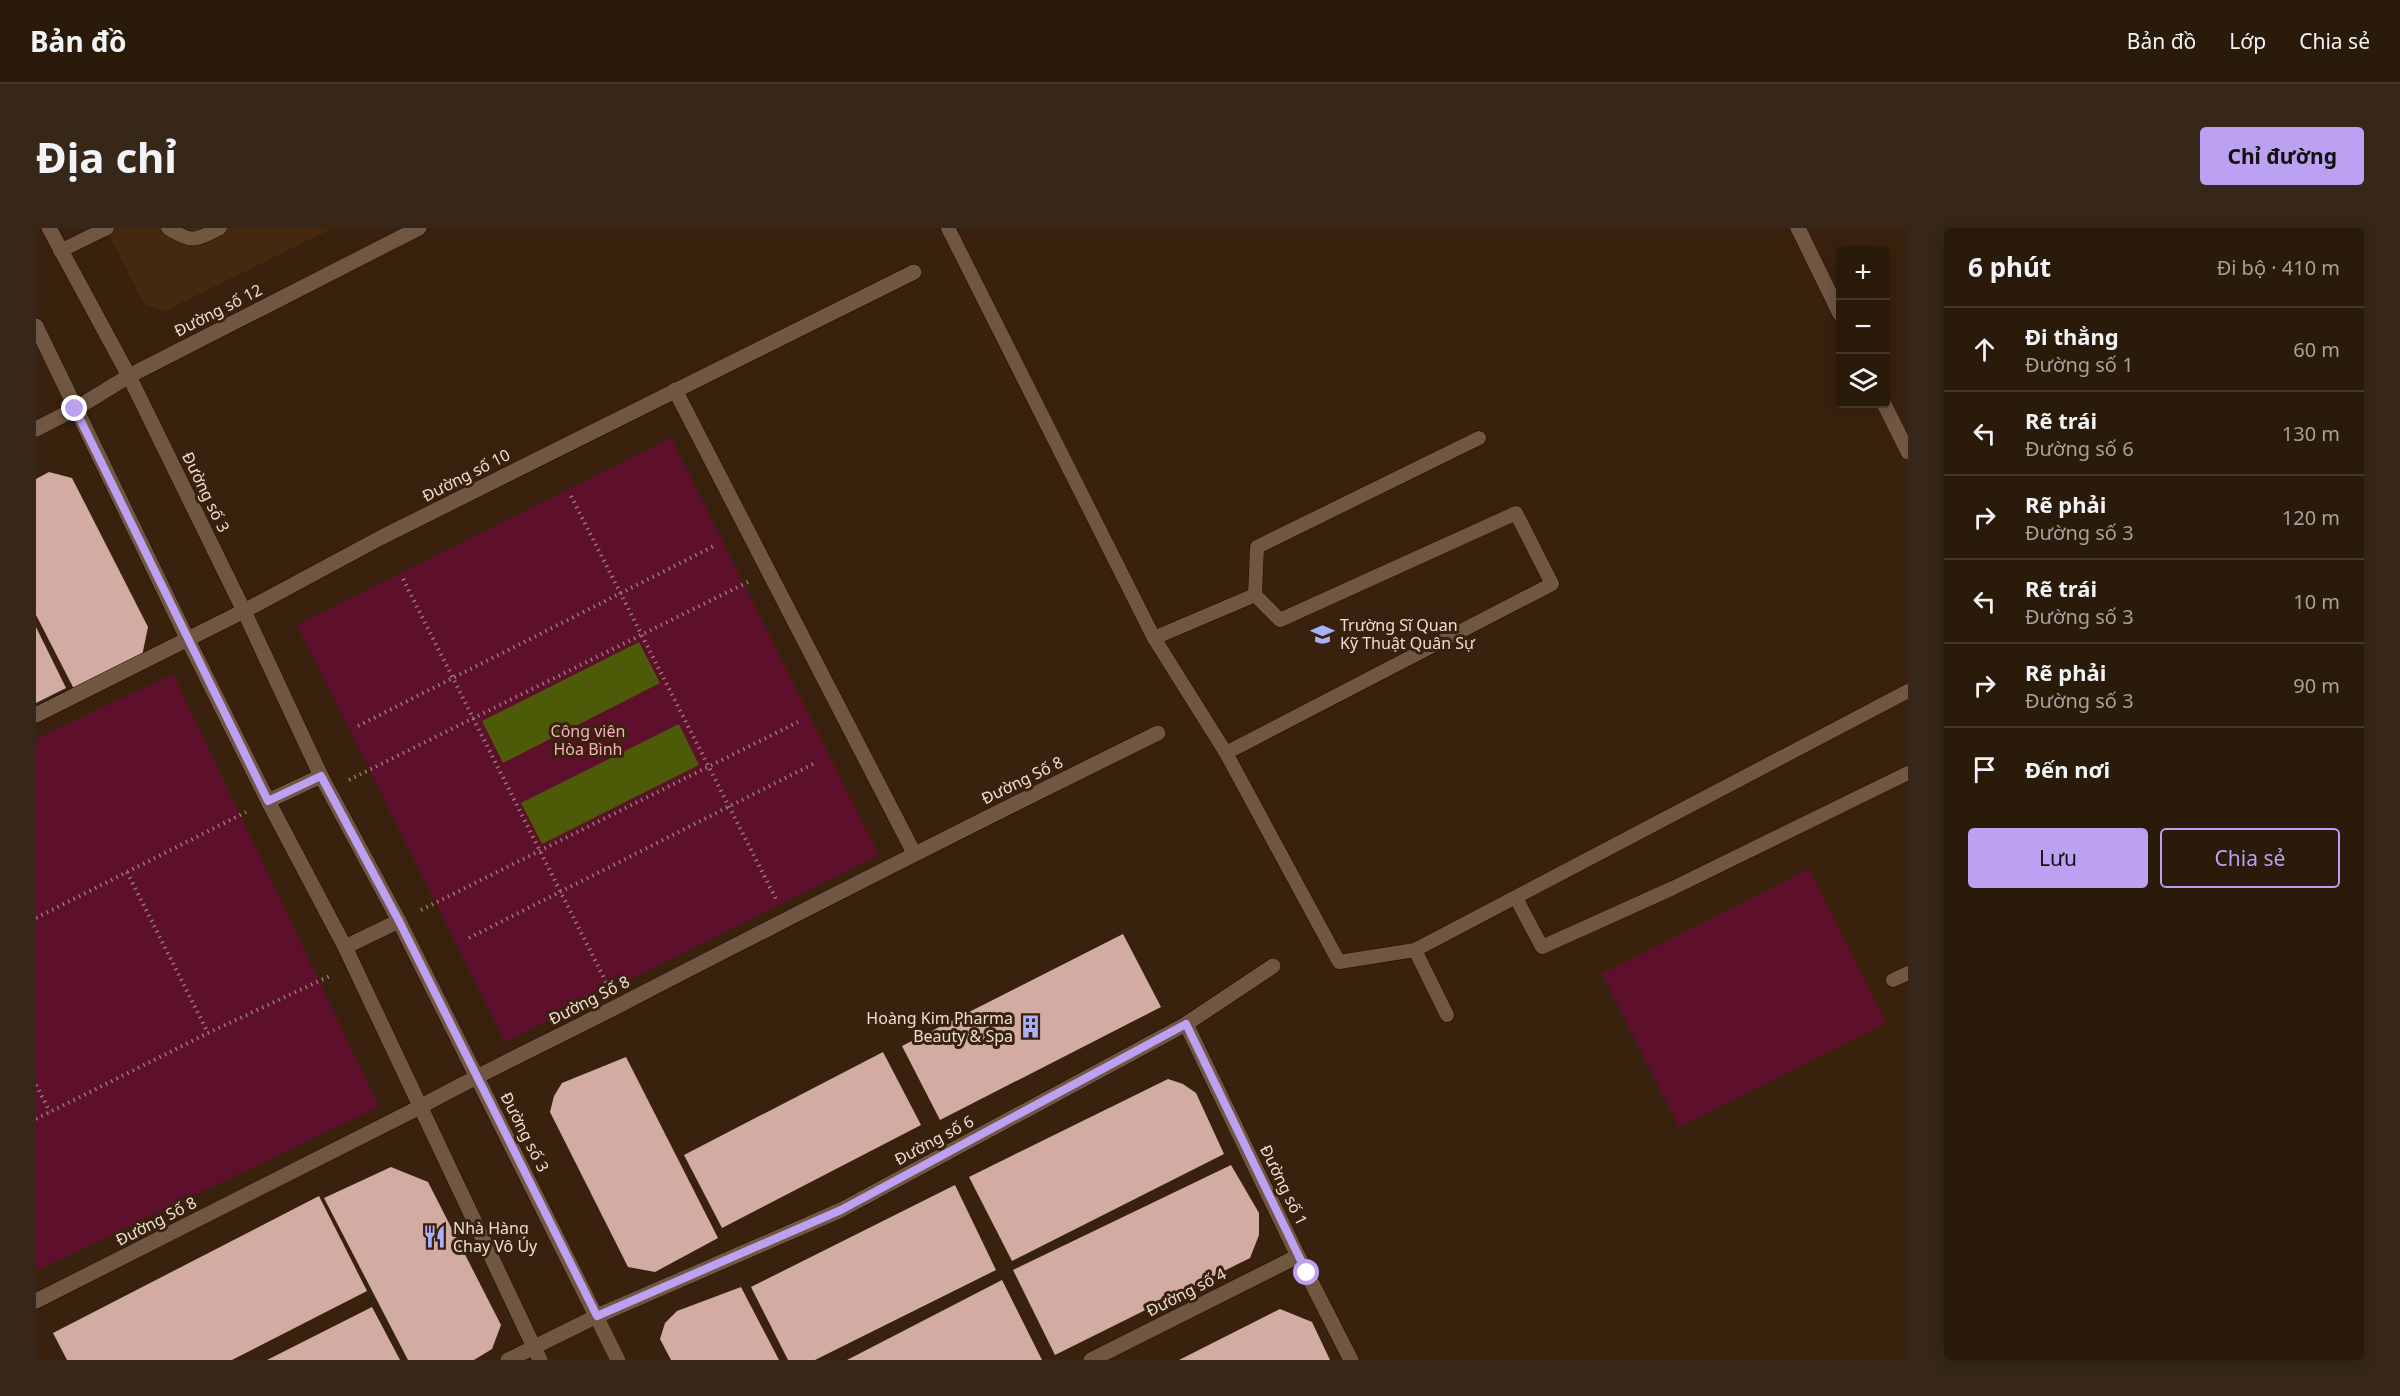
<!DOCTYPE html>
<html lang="vi">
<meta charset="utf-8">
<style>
:root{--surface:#2a1a0a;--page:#362718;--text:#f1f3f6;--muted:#a5a19c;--line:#46382b;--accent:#bca0f2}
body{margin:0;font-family:"Noto Sans",sans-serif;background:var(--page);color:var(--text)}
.controls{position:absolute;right:18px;top:18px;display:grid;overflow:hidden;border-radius:6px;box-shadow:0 3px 15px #0003}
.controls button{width:54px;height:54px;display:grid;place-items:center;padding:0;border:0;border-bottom:2px solid var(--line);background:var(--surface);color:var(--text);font:30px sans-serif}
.stop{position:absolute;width:18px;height:18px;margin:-14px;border:4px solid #bca0f2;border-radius:50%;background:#fff}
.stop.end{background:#bca0f2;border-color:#fff;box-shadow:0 2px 6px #0008}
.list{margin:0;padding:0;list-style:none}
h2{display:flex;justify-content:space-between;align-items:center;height:78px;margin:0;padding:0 24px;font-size:26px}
h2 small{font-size:20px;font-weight:400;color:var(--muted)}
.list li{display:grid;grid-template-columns:39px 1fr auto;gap:18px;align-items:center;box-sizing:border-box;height:84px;padding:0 24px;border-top:2px solid var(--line)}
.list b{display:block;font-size:22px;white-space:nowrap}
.list p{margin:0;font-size:20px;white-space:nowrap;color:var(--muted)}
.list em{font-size:20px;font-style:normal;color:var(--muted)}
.actions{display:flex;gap:12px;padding:18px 24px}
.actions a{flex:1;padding:14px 0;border:2px solid var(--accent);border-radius:6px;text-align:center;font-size:21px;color:var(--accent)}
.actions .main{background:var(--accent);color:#111}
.icon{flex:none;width:33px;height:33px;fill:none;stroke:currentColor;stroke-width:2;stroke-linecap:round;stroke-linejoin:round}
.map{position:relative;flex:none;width:1872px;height:1132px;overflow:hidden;border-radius:6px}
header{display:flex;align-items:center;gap:36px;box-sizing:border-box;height:84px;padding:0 30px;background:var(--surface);border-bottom:2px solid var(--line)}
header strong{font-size:28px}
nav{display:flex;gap:33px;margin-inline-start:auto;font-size:21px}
.intro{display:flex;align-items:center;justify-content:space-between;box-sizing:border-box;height:144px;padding:0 36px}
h1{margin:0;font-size:42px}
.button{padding:15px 27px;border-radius:6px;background:var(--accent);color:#111;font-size:21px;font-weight:700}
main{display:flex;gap:36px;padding:0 36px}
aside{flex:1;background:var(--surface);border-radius:6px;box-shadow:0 3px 15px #0003}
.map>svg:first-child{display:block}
</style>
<header>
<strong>Bản đồ</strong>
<nav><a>Bản đồ</a><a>Lớp</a><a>Chia sẻ</a></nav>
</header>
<div class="intro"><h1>Địa chỉ</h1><a class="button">Chỉ đường</a></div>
<main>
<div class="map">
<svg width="1872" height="1132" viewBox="0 0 1872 1132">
<rect width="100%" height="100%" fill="#38220d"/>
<!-- built -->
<path fill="#44290e" d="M70,0H297L129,83L108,76Z"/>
<!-- green -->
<g fill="#5e0f2b">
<path d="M635,210L843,627L469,814L261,397Z"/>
<path d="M137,446L343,879L0,1043V511Z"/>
<path d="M1773,641L1850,795L1643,899L1566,746Z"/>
</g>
<!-- water -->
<g fill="#4d5a08">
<path d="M603,414L624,455L467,535L446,493Z"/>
<path d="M643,496L663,537L506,616L485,575Z"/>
</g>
<!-- building -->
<g fill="#d2aba2">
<path d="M13,244L36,250L112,399L106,428L38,461L0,387V251Z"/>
<path d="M0,399L30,460L0,475Z"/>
<path d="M1087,706L1125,779L904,892L866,818Z"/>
<path d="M847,824L885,897L686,1000L648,927Z"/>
<path d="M590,829L682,1010L619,1044L592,1039L514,884L518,868L526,855Z"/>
<path d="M1132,851L1147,856L1160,865L1188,926L976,1033L933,949Z"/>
<path d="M1195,937L1223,985V1007L1214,1030L1019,1127L977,1042Z"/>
<path d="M355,939L392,954L465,1097L456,1121L438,1132H372L288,970Z"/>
<path d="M919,957L960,1042L779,1132H752L715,1059Z"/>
<path d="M283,968L331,1063L196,1132H31L17,1105Z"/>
<path d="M966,1052L1006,1132H811Z"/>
<path d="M705,1059L743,1132H635L624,1111L629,1095L641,1083Z"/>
<path d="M336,1079L364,1132H231Z"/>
<path d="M1244,1081L1276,1094L1294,1132H1143Z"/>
</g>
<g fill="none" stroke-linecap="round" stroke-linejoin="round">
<defs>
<g id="service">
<path d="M132,0C156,15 159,13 184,0"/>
<path d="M912,0L1118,410L1190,525L1303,734L1379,722"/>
<path d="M24,23L71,0"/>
<path d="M1118,410L1219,367"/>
<path d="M1190,525L1516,356L1480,285L1244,392L1219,367L1221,319L1443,210"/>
<path d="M1480,670L1506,719L1637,660L1872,545"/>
<path d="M1857,752L1872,745"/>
<path d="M1411,787L1379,722L1872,463"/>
</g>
<g id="minor">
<path d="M13,0L93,148L208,383L285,548L363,693L582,1132"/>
<path d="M1762,0L1804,86"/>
<path d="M0,98L152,412L232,573L309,719L504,1132"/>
<path d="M639,162L878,625"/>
<path d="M1848,176L1872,224"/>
<path d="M0,201L39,181L93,148L383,0"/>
<path d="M0,487L208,383L346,309L878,44"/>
<path d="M232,573L285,548"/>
<path d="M309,719L363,693"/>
<path d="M1150,796L1262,1028L1315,1132"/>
<path d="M0,1073L384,879C449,843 516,812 582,778C762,685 941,594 1122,505"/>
<path d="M472,1132L561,1088L805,982L1150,796L1237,738"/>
<path d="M1055,1132L1262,1028"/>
</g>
</defs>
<!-- service casing -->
<use href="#service" stroke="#1f0b00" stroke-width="15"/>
<!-- minor casing -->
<use href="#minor" stroke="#1f0b00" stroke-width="16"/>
<!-- path -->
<g stroke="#907e6d" stroke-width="4" stroke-dasharray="1.5 4.5" stroke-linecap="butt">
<path d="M535,268L740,671"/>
<path d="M367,351L572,758"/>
<path d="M322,498L678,318"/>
<path d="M313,552L712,354"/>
<path d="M91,644L172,805"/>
<path d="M385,682L762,494"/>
<path d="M0,690L210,584"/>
<path d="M433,710L781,534"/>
<path d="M0,857L14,884"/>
<path d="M0,891L172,805L296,747"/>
</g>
<!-- service -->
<use href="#service" stroke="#715742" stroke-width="14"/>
<!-- minor -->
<use href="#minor" stroke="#715742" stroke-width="15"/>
</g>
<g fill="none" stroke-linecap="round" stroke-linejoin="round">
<!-- route -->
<path stroke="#bca0f2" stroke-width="8" d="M39,181L232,573L285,548L363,693L561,1088L805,982L1150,796L1271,1045"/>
</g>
<!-- icons -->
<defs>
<symbol id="university-bare" viewBox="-9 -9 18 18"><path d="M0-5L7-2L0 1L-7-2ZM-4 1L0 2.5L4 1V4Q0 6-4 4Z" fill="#a9b0fc" stroke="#38220d" stroke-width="2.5" paint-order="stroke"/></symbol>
<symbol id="building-bare" viewBox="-9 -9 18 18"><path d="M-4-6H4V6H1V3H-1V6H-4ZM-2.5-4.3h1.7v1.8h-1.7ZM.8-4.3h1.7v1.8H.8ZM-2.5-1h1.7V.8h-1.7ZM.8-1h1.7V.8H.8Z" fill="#a9b0fc" stroke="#38220d" stroke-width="2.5" paint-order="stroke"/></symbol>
<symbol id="restaurant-bare" viewBox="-9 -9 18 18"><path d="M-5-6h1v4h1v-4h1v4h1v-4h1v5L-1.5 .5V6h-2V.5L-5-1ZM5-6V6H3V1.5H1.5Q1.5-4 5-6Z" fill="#a9b0fc" stroke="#38220d" stroke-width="2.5" paint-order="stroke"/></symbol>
</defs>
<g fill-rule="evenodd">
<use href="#university-bare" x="1270" y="390" width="33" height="33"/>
<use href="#building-bare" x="978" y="782" width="33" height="33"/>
<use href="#restaurant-bare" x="382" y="992" width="33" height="33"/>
</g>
<g text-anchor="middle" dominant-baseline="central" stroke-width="6" stroke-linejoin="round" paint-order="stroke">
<!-- street labels -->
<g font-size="16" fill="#eddfd2" stroke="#38220d">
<text transform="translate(182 82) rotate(-27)">Đường số 12</text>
<text transform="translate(430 247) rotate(-27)">Đường số 10</text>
<text transform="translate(170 264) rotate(64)">Đường số 3</text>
<text transform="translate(986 552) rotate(-26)">Đường Số 8</text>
<text transform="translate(553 772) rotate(-27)">Đường Số 8</text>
<text transform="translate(489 904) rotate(63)">Đường số 3</text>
<text transform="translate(898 912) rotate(-28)">Đường số 6</text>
<text transform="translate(1248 957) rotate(64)">Đường số 1</text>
<text transform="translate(120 993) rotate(-27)">Đường Số 8</text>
<text transform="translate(1150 1064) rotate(-27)">Đường số 4</text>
</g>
<!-- poi labels -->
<g font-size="16" fill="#eddfd2" stroke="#38220d" text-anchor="start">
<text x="1304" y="397">Trường Sĩ Quan<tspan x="1304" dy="18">Kỹ Thuật Quân Sự</tspan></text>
<text x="977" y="790" text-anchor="end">Hoàng Kim Pharma<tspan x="977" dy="18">Beauty &amp; Spa</tspan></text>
<text x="417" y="1000">Nhà Hàng<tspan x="417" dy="18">Chay Vô Úy</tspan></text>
</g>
<!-- park labels -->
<g font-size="16" fill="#fbadbe" stroke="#38220d">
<text x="552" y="503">Công viên<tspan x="552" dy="18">Hòa Bình</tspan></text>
</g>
</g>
</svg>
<div class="controls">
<button>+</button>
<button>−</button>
<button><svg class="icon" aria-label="layers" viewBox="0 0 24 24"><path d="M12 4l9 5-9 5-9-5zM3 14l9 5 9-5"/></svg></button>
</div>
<div class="stop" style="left:1271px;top:1045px"></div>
<div class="stop end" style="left:39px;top:181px"></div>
</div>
<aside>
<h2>6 phút<small>Đi bộ · 410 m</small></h2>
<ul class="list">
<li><svg class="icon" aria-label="ahead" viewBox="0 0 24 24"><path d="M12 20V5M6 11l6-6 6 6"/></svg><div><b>Đi thẳng</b><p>Đường số 1</p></div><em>60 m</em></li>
<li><svg class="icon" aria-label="left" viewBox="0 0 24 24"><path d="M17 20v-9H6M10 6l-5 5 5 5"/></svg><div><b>Rẽ trái</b><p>Đường số 6</p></div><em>130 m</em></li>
<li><svg class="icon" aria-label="right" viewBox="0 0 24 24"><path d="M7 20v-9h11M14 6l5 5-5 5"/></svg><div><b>Rẽ phải</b><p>Đường số 3</p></div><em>120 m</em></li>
<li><svg class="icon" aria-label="left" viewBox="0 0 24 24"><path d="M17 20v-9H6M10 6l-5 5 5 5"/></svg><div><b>Rẽ trái</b><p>Đường số 3</p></div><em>10 m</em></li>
<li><svg class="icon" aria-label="right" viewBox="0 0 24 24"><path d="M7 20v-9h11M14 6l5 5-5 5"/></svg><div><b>Rẽ phải</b><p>Đường số 3</p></div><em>90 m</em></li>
<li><svg class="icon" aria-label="arrive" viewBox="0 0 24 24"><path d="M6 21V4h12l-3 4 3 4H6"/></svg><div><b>Đến nơi</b></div></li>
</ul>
<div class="actions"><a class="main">Lưu</a><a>Chia sẻ</a></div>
</aside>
</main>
